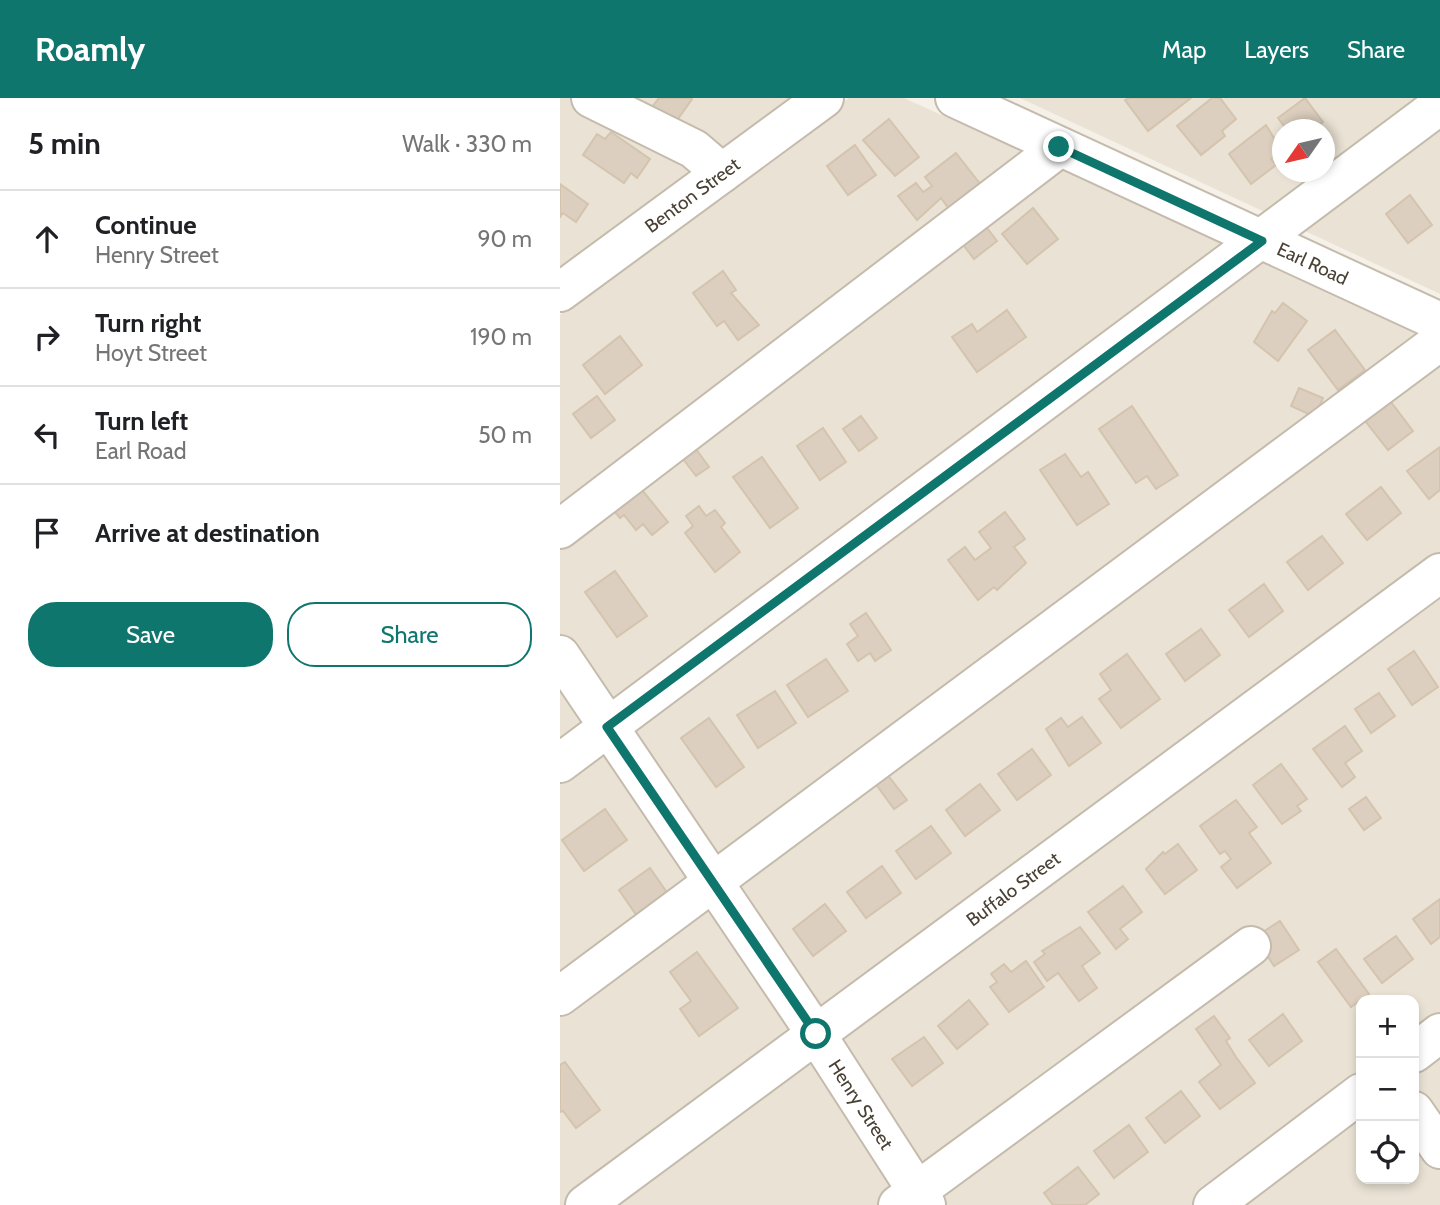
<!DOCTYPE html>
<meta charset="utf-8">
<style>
:root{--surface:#fff;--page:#f6f6f6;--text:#202124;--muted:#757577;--line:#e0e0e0;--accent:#0f766e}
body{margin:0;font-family:Cabin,sans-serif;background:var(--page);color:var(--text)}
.controls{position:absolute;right:21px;bottom:21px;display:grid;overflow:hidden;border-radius:14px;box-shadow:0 4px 10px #0003}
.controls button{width:63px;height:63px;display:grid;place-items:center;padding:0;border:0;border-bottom:2px solid var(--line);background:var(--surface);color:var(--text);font:35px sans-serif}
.compass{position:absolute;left:712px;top:21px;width:63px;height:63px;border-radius:50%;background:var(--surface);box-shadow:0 4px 10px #0003;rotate:236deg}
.stop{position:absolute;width:21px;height:21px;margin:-16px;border:5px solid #0f766e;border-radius:50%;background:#fff}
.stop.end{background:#0f766e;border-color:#fff;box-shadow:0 2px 7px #0008}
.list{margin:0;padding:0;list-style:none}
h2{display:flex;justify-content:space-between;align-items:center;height:91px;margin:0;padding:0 28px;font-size:30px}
h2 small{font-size:23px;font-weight:400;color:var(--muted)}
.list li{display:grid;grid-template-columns:46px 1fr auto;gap:21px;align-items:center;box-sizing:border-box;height:98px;padding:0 28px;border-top:2px solid var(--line)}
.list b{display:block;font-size:26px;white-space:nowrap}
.list p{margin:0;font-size:23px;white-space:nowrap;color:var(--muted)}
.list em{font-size:23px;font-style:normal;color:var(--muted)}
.actions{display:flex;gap:14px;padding:21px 28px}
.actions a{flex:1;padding:16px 0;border:2px solid var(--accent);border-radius:28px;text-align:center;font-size:24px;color:var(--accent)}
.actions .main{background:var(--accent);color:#fff}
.icon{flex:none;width:38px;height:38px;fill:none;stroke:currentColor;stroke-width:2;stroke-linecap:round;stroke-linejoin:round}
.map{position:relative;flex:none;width:880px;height:1107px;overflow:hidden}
header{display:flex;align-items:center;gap:42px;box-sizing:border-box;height:98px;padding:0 35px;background:var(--accent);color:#fff}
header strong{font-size:33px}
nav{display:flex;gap:38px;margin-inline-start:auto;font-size:24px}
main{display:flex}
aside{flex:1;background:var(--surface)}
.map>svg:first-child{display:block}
</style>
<header>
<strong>Roamly</strong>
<nav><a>Map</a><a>Layers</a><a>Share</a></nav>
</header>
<main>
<aside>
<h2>5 min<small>Walk · 330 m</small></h2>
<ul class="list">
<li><svg class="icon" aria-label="ahead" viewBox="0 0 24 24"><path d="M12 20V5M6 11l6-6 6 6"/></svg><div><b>Continue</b><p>Henry Street</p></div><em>90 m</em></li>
<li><svg class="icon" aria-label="right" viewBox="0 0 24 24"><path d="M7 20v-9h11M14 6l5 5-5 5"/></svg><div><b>Turn right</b><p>Hoyt Street</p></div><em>190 m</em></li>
<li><svg class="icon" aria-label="left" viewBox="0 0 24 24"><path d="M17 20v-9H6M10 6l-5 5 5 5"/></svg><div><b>Turn left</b><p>Earl Road</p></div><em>50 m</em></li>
<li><svg class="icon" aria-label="arrive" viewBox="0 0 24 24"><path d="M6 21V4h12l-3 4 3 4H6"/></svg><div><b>Arrive at destination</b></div></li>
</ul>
<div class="actions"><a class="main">Save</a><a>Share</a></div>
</aside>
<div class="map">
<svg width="880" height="1107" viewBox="0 0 880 1107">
<rect width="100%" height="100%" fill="#f6f1e8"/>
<!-- residential -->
<g fill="#eae3d5" fill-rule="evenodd">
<path d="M0,0H251L0,187Z"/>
<path d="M289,0H344L880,242V1107H0V217ZM801,902H854V1081H801Z"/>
<path d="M460,0H880V196ZM722,32H764V74H722Z"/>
</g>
<!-- building -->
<g fill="#dccfbf" stroke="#d4c4ae" stroke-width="2">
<path d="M99,0H131L132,1L115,25L92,9Z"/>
<path d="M569,0H631L588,33L565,2Z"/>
<path d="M652,0H660L676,21L662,33L665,38L641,57L617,28Z"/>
<path d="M745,0L763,24L753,32H727L718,20Z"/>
<path d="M329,21L359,59L335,78L303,42Z"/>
<path d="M706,27L722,53L711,61L716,67L691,86L669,56Z"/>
<path d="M51,34L90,61L77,80L71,75L64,85L23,57L37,36L45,41Z"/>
<path d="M295,47L316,77L288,97L267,68Z"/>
<path d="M396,55L421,87L389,111L381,100L357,122L338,98L356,85L363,94L372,88L365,79Z"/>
<path d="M0,86L28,106L16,124L3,115L0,119Z"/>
<path d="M850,97L872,127L848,145L826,116Z"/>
<path d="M473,110L498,141L467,166L442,136Z"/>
<path d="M424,126L437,143L414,161L401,144Z"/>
<path d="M163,173L176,192L171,195L199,227L178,242L164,223L157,228L133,195Z"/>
<path d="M723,205L747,223L718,263L694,244L712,213L715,215Z"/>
<path d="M447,212L466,239L417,274L392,239L412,226L417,234Z"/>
<path d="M775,232L805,272L778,292L748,252Z"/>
<path d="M60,238L82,267L45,296L23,267Z"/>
<path d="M739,290L763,300L755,319L731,308Z"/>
<path d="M37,298L55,322L31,340L13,316Z"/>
<path d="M828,300L853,333L828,352L802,319Z"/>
<path d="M572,308L618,377L596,391L587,378L576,385L539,331Z"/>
<path d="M301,318L317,340L299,353L283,331Z"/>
<path d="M263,330L286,364L260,382L237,348Z"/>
<path d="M880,349V392L869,401L847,373Z"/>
<path d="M136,351L149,369L136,378L123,361Z"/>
<path d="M505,356L521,379L528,374L549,406L517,427L480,372Z"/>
<path d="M202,359L238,410L210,430L173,379Z"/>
<path d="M78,387L108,424L92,437L83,426L76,432L64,417L60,420L51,409Z"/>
<path d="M821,389L841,415L807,442L786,416Z"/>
<path d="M139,408L146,418L155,412L165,425L161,429L180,454L155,474L125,435L133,428L126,418Z"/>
<path d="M445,414L465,441L454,449L466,465L437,492L434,489L418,502L388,462L405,449L415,462L431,450L419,434Z"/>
<path d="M762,438L783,465L748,492L727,464Z"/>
<path d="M55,473L87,518L57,539L25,494Z"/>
<path d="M704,486L723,513L689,539L669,512Z"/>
<path d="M306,515L331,552L315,563L310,555L298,563L287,546L298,538L290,526Z"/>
<path d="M641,531L660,557L625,583L606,556Z"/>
<path d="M854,553L878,589L852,607L828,571Z"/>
<path d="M567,556L600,601L561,630L539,601L551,592L540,576Z"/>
<path d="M266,561L288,593L248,619L227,587Z"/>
<path d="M215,593L236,625L198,650L177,617Z"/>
<path d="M819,595L835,618L811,635L795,611Z"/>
<path d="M522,619L541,645L509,668L486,631L501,620L508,629Z"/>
<path d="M149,620L184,669L156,689L121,640Z"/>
<path d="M785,628L802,653L785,665L795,679L782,689L753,651Z"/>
<path d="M472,651L491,677L457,702L438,676Z"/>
<path d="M721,666L747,701L737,708L741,713L722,726L693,687Z"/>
<path d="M327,676L347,702L334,711L315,685Z"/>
<path d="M420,686L440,712L405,738L386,712Z"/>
<path d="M806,699L821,720L804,732L789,711Z"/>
<path d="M676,702L697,729L689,735L711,765L677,790L661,769L671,761L665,753L660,756L640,728Z"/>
<path d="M45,711L67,742L24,773L2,742Z"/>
<path d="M371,728L391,755L356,781L336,753Z"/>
<path d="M618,746L637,772L605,796L586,771L603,754L605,756Z"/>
<path d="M322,768L341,795L306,820L287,794Z"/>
<path d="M90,770L108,796L77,818L59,792Z"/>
<path d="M563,788L582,814L560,831L568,841L556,851L528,814Z"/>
<path d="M880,801V839L871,846L853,821Z"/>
<path d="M265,806L286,833L253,858L233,831Z"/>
<path d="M720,823L739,852L714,868L695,839Z"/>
<path d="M520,829L540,855L522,868L537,890L519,903L498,875L487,883L474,864L485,856L482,853Z"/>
<path d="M836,838L853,861L822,885L804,861Z"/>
<path d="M776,851L809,896L791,909L758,864Z"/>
<path d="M137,854L178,910L139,938L120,911L131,903L110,874Z"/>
<path d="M466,863L484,889L449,914L430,889L437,884L431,876L444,866L451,874Z"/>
<path d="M409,902L428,926L397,951L378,928Z"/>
<path d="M723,916L742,943L709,968L689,942Z"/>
<path d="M654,918L670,940L666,943L676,959L695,985L660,1011L639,984L661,967L636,931Z"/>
<path d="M364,939L383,965L352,988L332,961Z"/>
<path d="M5,964L40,1012L16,1030L3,1013L0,1014V967Z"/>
<path d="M621,993L640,1018L605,1045L586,1020Z"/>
<path d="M569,1027L588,1054L554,1080L534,1053Z"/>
<path d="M518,1069L539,1096L525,1107H493L484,1095Z"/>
</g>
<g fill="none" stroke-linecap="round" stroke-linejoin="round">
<defs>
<g id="minor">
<path d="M31,0L134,51L162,75"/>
<path id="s1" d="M395,0L880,224"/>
<path id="s2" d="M0,194L264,0"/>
<path d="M0,431L500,49"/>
<path id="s3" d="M0,557L256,936L366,1107"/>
<path d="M0,665L880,7"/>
<path d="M0,898L880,243"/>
<path d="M854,955L880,935"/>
<path d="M854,1013L880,1051"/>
<path id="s4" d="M25,1107L880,475"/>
<path d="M338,1107L691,848"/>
<path d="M653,1107L801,995"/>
</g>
</defs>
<!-- minor casing -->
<use href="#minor" stroke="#c5bbac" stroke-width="42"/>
<!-- minor -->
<use href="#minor" stroke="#fff" stroke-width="38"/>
</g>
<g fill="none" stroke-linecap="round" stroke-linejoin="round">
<!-- route -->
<path stroke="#0f766e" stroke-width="9" d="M256,936L47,629L702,143L499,49"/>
</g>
<g text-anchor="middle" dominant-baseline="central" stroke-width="5" stroke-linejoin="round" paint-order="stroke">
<!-- street labels -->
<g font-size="19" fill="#4a4135" stroke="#fff">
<text stroke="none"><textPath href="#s2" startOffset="164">Benton Street</textPath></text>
<text stroke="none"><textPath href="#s1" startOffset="394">Earl Road</textPath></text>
<text stroke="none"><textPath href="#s4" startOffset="532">Buffalo Street</textPath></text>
<text stroke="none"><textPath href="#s3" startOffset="541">Henry Street</textPath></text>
</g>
</g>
</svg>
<div class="controls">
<button>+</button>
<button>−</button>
<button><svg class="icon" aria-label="locate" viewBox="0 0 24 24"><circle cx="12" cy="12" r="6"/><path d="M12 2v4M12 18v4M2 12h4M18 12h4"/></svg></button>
</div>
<svg class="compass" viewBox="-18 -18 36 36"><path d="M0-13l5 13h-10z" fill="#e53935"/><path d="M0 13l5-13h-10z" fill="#757577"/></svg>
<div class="stop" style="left:256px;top:936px"></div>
<div class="stop end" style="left:499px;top:49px"></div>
</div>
</main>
